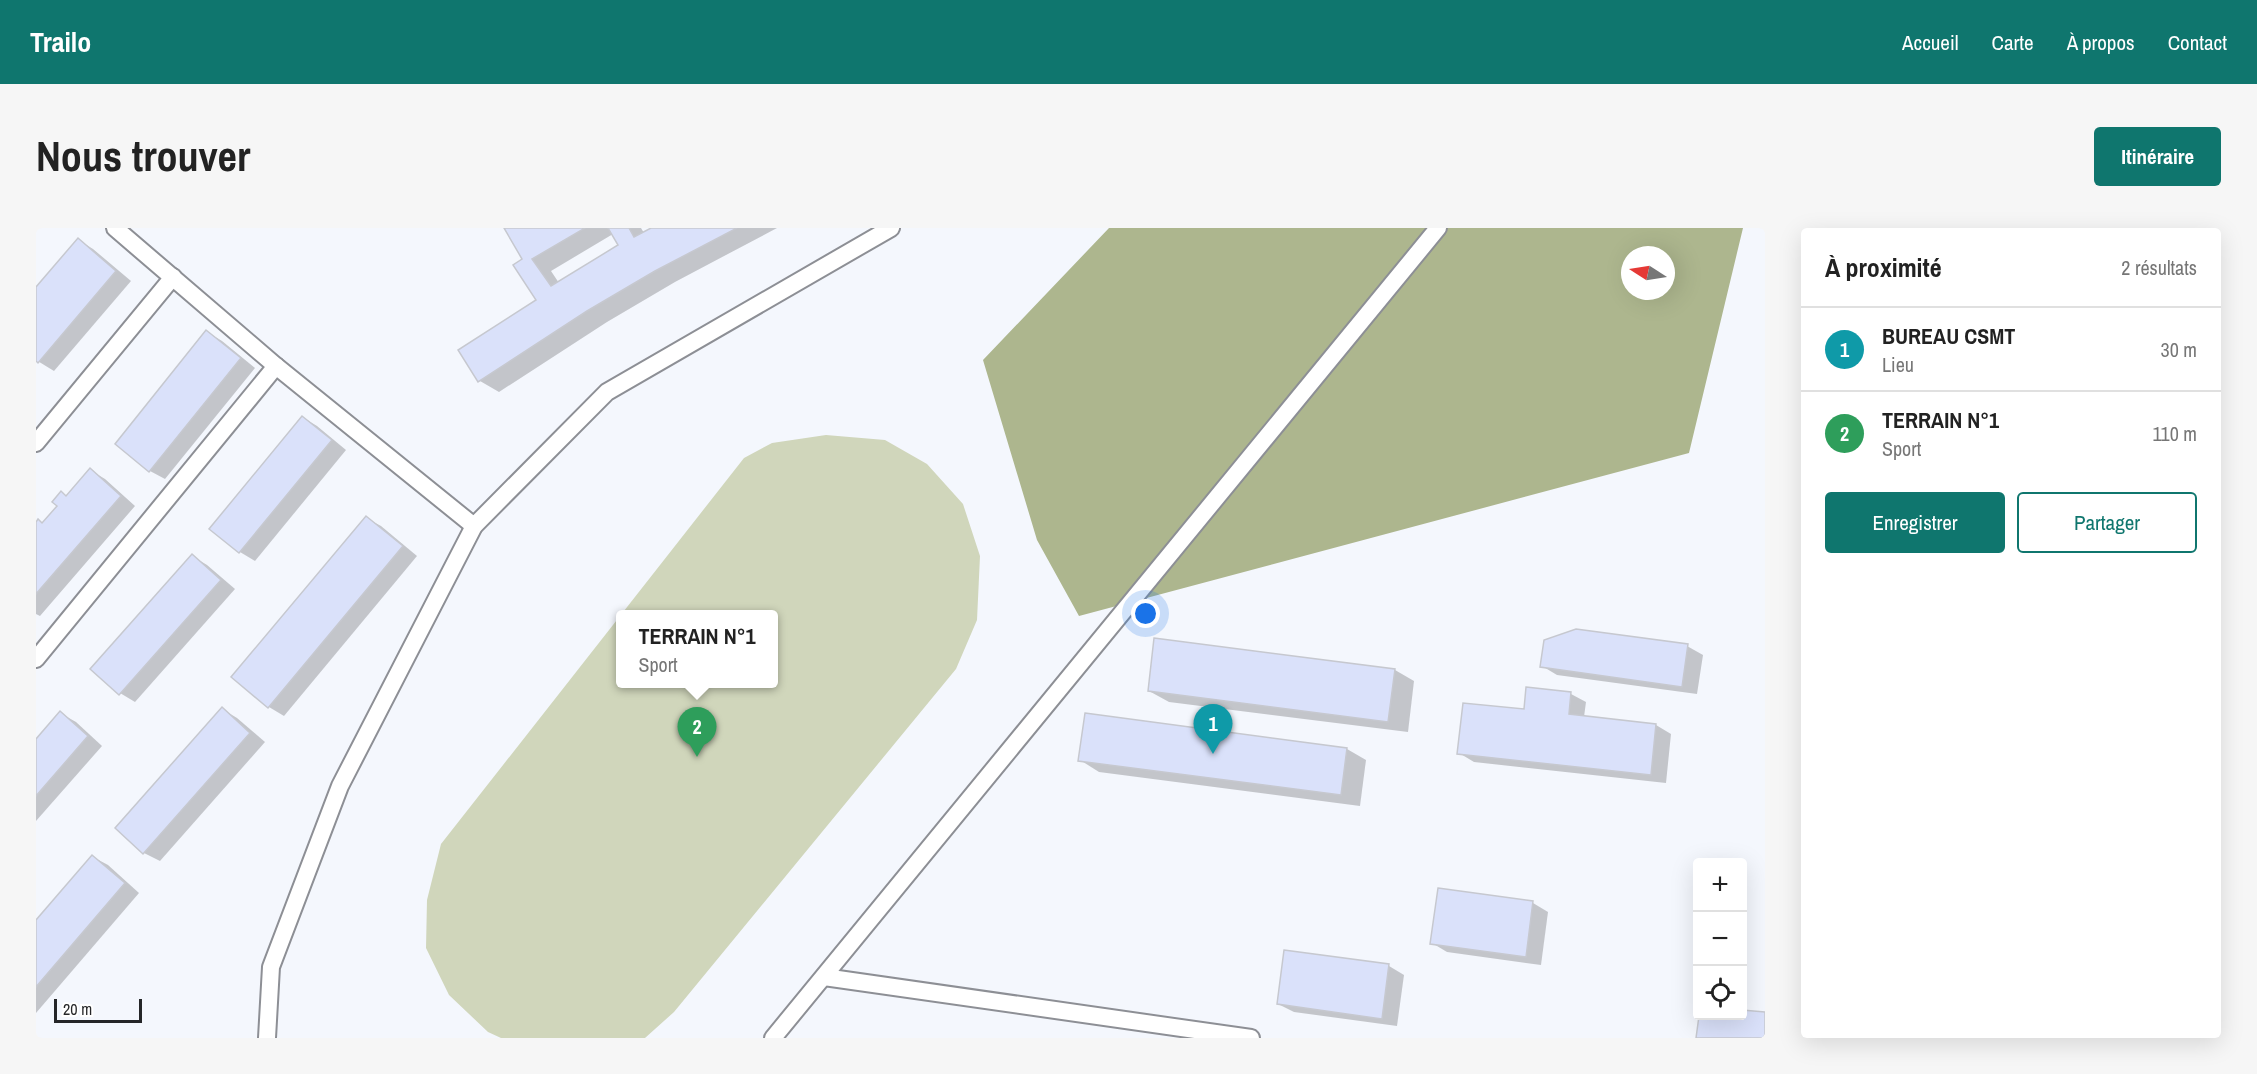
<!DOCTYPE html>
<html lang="fr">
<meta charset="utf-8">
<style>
:root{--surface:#fff;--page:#f6f6f6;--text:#222;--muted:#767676;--line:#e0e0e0;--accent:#0f766e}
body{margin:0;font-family:"Archivo Narrow",sans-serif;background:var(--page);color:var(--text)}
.controls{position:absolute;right:18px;bottom:18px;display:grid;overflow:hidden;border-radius:6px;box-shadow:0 6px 24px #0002}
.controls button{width:54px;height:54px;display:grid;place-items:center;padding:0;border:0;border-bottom:2px solid var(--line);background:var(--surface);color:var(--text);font:30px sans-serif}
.compass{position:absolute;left:1585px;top:18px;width:54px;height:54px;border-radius:50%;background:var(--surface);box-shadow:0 6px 24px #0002;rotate:282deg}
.scale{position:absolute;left:18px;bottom:15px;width:88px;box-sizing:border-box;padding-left:6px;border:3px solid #252628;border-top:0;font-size:16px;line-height:21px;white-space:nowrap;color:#252628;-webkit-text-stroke:4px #fff;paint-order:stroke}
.you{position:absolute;left:1110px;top:386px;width:21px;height:21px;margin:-15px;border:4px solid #fff;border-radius:50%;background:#1a73e8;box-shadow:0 0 0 9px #1a73e833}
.badge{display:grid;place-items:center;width:39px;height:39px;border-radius:50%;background:var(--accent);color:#fff;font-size:20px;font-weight:700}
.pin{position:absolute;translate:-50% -50px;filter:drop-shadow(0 2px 3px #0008)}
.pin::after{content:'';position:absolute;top:32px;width:21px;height:18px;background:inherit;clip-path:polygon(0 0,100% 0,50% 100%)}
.popup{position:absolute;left:580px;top:382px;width:162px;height:78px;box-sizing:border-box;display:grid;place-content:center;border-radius:6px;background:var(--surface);filter:drop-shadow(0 2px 4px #0005);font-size:20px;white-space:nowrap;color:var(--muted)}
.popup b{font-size:22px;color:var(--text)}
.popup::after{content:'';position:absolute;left:50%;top:100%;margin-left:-12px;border:12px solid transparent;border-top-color:var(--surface)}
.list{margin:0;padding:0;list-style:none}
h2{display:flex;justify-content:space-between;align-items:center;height:78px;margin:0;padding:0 24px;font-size:26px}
h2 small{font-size:20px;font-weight:400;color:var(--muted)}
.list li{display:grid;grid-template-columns:39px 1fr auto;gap:18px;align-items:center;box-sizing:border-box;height:84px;padding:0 24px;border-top:2px solid var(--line)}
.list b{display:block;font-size:22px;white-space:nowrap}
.list p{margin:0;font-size:20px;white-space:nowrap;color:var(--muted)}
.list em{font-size:20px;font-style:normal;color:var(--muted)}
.actions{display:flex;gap:12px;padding:18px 24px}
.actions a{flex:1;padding:14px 0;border:2px solid var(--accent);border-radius:6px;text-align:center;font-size:21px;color:var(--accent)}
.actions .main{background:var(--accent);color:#fff}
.icon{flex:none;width:33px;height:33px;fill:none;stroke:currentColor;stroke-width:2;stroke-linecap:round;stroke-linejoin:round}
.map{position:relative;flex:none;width:1729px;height:810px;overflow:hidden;border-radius:6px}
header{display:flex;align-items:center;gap:36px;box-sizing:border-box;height:84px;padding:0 30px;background:var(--accent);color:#fff}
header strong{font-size:28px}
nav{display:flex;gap:33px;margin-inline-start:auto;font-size:21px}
.intro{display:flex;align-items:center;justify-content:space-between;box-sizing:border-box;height:144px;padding:0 36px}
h1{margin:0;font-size:42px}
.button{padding:15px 27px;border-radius:6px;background:var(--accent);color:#fff;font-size:21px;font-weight:700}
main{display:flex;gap:36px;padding:0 36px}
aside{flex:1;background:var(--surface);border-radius:6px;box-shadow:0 6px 24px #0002}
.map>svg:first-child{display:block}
</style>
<header>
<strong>Trailo</strong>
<nav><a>Accueil</a><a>Carte</a><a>À propos</a><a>Contact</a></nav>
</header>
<div class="intro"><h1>Nous trouver</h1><a class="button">Itinéraire</a></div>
<main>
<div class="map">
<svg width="1729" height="810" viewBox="0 0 1729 810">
<rect width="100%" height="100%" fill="#f4f7fd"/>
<!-- green -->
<path fill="#d0d6bb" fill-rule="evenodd" d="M790,207L849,212L891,236L927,276L944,328L941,392L920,441L638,784L609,810H465L452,804L413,767L390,720L391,672L405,616L708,230L736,215ZM584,386H738V456H584Z"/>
<!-- forest -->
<path fill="#adb68e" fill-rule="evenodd" d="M1073,0H1707L1653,225L1043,388L1001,312L947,132ZM1594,27H1630V63H1594Z"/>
<!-- shadow -->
<g fill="#0003" fill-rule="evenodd">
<path d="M469,0H605L608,5L618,0H741L639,54L571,94L463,164L444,153L502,73L488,32ZM577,6L584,18L523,55L515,43Z"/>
<path d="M42,12L57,21L95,53L18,143L0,132V61Z"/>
<path d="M171,104L186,113L219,140L129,251L114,243Z"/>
<path d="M266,189L281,198L310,222L219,333L204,324Z"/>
<path d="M54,242L69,251L99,278L4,388L0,386V296L3,293L7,296Z"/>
<path d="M330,290L345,298L381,328L248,488L233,479L198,449Z"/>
<path d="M156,328L171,337L199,361L99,474L84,465Z"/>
<path d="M1651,418L1667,427L1661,466L1521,447L1506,438Z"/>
<path d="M1359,442L1378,453L1372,504L1133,474L1113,463Z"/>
<path d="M1535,466L1550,474L1548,489L1620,497L1635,506L1630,555L1438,534L1423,525L1490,483Z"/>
<path d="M186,481L201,490L229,514L124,633L108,625L81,600Z"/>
<path d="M24,485L40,494L66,518L0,593V513Z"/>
<path d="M1311,521L1330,532L1324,578L1063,544L1044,532Z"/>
<path d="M57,629L72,637L103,665L0,785V694Z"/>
<path d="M1403,662L1497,675L1512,684L1505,737L1411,724L1396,715Z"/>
<path d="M1250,724L1353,738L1368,747L1361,798L1258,784L1242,776Z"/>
<path d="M1729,786V810H1662L1664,788Z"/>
</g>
<!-- building -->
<g fill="#dae1fa" stroke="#c6c8cf" stroke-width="1.5">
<path d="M468,0H549L496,31L515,58L582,17L572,0H593L598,9L615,0H701L619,43L551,83L442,154L422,122L500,72L477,37L486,31Z"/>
<path d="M42,10L80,43L2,135L0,133V59Z"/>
<path d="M170,102L205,130L113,244L79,216Z"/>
<path d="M266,188L296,212L203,325L173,301Z"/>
<path d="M54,240L85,268L0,366V294L2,291L6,295L21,278L16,274L25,263L30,268Z"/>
<path d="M330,288L367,318L232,480L195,449Z"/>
<path d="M156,326L185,352L83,467L54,441Z"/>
<path d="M1540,401L1652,416L1646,459L1504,439L1508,412Z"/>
<path d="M1118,410L1359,441L1352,494L1112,463Z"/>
<path d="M1490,459L1535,464L1533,486L1620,496L1615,547L1421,526L1427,475L1488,481Z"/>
<path d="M186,479L214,505L107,626L79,600Z"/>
<path d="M24,483L52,508L0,568V511Z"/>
<path d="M1049,485L1311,520L1305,567L1042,533Z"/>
<path d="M56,627L89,655L0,759V692Z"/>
<path d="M1402,660L1497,673L1490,729L1394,716Z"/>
<path d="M1248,722L1353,736L1346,791L1241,776Z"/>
<path d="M1706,782L1729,784V810H1660L1663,788H1706Z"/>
</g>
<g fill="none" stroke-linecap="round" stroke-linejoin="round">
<defs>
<g id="service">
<path d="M79,0L240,138L438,298"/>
<path d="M0,215L137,49"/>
<path d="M0,431L240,138"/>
<path d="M788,749L1215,810"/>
<path d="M231,810L235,739L304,558L438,298L571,164L855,0"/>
<path d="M737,810L1402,0"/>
</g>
</defs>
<!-- service casing -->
<use href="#service" stroke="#8d8f95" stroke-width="20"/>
<!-- service -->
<use href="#service" stroke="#fff" stroke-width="16"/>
</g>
</svg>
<div class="controls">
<button>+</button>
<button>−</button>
<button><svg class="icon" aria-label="locate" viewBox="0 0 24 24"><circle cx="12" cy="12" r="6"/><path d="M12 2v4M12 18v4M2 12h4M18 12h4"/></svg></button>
</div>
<svg class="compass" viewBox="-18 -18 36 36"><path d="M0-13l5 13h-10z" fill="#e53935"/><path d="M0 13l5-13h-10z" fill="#767676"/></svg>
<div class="scale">20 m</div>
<div class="you"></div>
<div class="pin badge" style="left:1177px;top:526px;background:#0f9aa8">1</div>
<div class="pin badge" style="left:661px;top:529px;background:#2e9e5b">2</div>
<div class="popup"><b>TERRAIN N°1</b>Sport</div>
</div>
<aside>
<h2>À proximité<small>2 résultats</small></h2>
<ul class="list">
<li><span class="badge" style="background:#0f9aa8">1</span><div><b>BUREAU CSMT</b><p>Lieu</p></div><em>30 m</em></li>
<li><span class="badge" style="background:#2e9e5b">2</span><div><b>TERRAIN N°1</b><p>Sport</p></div><em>110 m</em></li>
</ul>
<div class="actions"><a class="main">Enregistrer</a><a>Partager</a></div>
</aside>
</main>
